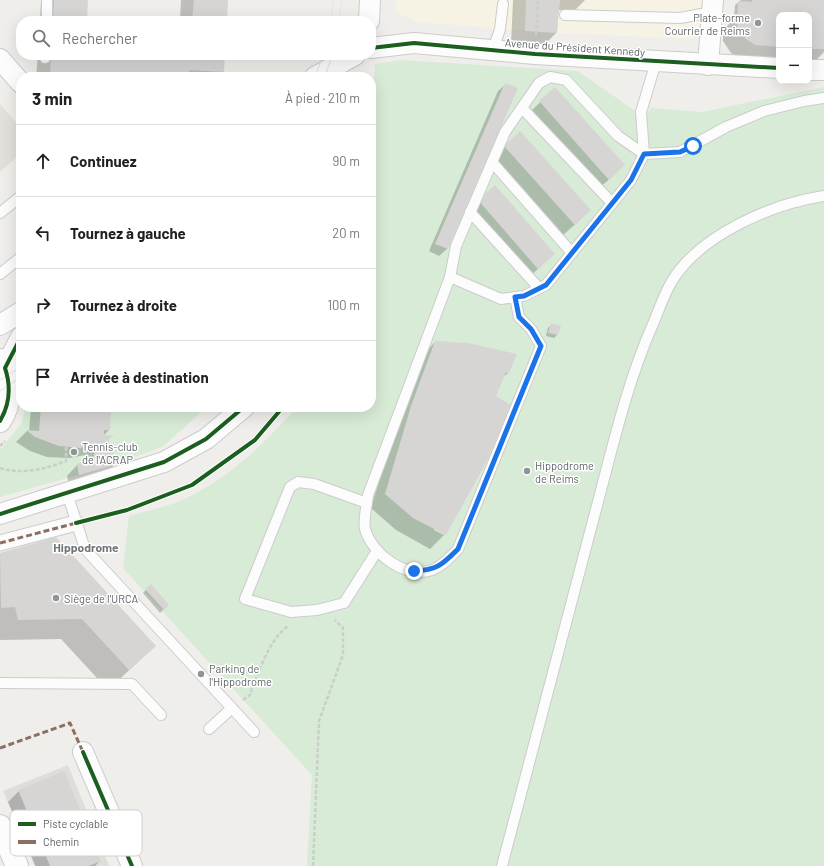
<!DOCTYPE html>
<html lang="fr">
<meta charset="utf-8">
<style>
:root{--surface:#fff;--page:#f6f6f6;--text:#202124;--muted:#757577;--line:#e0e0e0}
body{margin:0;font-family:Barlow,sans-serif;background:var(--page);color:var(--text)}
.controls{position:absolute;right:12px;top:12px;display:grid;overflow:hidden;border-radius:8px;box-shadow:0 4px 16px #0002}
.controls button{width:36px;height:36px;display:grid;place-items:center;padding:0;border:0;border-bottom:1px solid var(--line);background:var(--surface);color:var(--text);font:20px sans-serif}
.stop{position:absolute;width:12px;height:12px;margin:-9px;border:3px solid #1a73e8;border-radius:50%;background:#fff}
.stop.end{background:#1a73e8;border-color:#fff;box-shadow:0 1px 4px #0008}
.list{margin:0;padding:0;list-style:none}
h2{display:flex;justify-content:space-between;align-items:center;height:52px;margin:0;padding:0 16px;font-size:17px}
h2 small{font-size:13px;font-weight:400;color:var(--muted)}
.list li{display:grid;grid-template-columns:26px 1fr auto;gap:12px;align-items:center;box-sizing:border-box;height:72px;padding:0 16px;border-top:1px solid var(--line)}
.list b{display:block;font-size:15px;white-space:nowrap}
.list em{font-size:13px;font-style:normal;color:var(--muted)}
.icon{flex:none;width:22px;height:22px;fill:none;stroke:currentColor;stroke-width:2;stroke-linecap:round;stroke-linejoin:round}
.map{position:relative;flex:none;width:824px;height:866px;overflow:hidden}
.search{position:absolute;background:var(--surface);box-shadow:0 4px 16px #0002;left:16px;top:16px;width:360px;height:44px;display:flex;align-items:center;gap:10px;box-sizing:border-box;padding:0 14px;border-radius:16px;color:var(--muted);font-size:15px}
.panel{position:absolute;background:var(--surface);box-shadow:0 4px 16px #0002;left:16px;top:72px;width:360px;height:340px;border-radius:16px}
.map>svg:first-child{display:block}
</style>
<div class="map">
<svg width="824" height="866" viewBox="0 0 824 866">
<rect width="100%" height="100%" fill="#efeeea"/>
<!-- commercial -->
<path fill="#f7f3e4" d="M396,0H704L703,25L696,36L691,39L559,33L418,22L395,12Z"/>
<!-- industrial -->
<path fill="#dfddda" d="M68,765L109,866H36L3,791Z"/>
<!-- education -->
<path fill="#e2e0da" d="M0,104L21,128V153L0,172Z"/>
<!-- green -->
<g fill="#d8ebd6">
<path d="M401,60L578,71L635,111L648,113L651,108L702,112L824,87V866H307L312,775L123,568L129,516C147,511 167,507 184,499C228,479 265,443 297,407H371V120L375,64Z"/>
<path d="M26,407H207L162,447L113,465L0,497V450L21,424Z"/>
</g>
<!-- shadow -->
<g fill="#0003">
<path d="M41,0H87L86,21H40Z"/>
<path d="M181,0H227L226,21H180Z"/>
<path d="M513,0H585L574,11L558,10L557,32L542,47L511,45Z"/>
<path d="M741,0H824V52L812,64L809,63V15H779V61L741,59L731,53L723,41V30L734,19L735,5Z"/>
<path d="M38,55H224L223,72L218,77H36Z"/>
<path d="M506,84L516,88L447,249L439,256L429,251L498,91Z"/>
<path d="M555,88L613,176L597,190L529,113Z"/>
<path d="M505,146L579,221L563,235L494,157Z"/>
<path d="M479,200L554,254L527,279L468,211Z"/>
<path d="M552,324L559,326L557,335L554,338L546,336L548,328Z"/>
<path d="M435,342L508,373L502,378L434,530L444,535L430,549L396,530L371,508L397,421L421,357Z"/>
<path d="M31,407H95V411L109,430L103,436H111L108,440L116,463L105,474L69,485L67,476L78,464L84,462L85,455L69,458L47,457L30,451L16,442L27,431H29Z"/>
<path d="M56,538L155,646L108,690L61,639L0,640V554Z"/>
<path d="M151,585L168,605L160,613L143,593Z"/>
<path d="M19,791L100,861L95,866H35L8,802Z"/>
</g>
<!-- building -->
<g fill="#d6d5d3">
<path d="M54,0H88L87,21H53Z"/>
<path d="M194,0H228L227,21H192Z"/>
<path d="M526,0H560L557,33L525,31Z"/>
<path d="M752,0H824V49H809V15H779V47L755,45L746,39L737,26L738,1L752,2Z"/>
<path d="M51,55H225L224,72L189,70V77H50Z"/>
<path d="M505,83L518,88L448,249L435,244Z"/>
<path d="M555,87L625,165L609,180L539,101Z"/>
<path d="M520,131L591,210L575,225L504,146Z"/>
<path d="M495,185L555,254L538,269L478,200Z"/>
<path d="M551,323L561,326L558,335L548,333Z"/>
<path d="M435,341L468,343L517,354L509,373L506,372L496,396L511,405L487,461L446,535L413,518L385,494L411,406Z"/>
<path d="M41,407H96V410L111,411L110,430H104V435L114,436L108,439L117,464L79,475L77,464L94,456L95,444L80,448L59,446L35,437L26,430L39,431Z"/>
<path d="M56,537L156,646L129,670L82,619L18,620L15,607L1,608L0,553Z"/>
<path d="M151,584L169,605L164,610L145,589Z"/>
<path d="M64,771L101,861L89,866H50L18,790Z"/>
</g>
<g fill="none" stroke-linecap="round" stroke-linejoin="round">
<defs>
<g id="service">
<path d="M565,15L680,18L712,12"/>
<path d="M47,21V0"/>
<path d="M493,50L500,29L503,4"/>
<path d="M45,58V55"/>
<path d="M522,108L612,203"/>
<path d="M492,162L572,253"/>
<path d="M470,212L539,288"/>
<path d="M0,213L21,196"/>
<path d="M0,274L21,257"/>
<path d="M450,277L456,246L505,132L539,83L550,77L566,80L618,136L644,154L680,152L726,127L764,111L804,101L824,98"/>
<path d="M515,297L519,317L531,329L541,346L458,549C450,557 443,566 432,570C405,579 372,554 365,529C363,520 367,505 368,495L450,277L501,299L524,296L546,285L631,180L644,154L641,112L656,62"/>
<path d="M67,493L85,549L254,732"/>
<path d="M367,503L314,484L298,482L290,487L245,599L291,612L317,610L344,603L377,551"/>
<path d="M0,683L132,684L161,715"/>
<path d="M209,729L232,708"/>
<path d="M502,866C533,748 564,631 595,513C612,450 626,385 653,324C659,310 664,294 672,281C701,234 772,204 824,196"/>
</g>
<path id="pedestrian" d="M0,543L76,523"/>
<g id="minor">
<path d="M369,21L370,0"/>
<path d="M371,48L414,43L535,54L779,68"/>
<path d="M0,59L21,83"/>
<path d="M708,65L713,0"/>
<path d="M809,70H824"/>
<path d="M315,77L355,55"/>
<path d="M0,325L21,312"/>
<path d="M5,368L21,337"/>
<path d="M0,514L164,462L206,439L244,407"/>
<path d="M83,752L132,866"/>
</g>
<g id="tertiary">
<path d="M0,360C12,380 12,402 0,421"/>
<path d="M0,826L17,866"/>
</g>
</defs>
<!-- service casing -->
<use href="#service" stroke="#cbcccc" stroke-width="12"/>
<!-- pedestrian casing -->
<use href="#pedestrian" stroke="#cbcccc" stroke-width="17"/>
<!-- minor casing -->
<use href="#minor" stroke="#cbcccc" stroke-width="22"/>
<!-- tertiary casing -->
<use href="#tertiary" stroke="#cbcccc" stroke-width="24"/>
<!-- path -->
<g stroke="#cacfcc" stroke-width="2.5" stroke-dasharray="4 2" stroke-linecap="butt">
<path d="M536,35L538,0"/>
<path d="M0,446L5,441"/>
<path d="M0,468C22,475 45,469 66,461V447"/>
<path d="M243,700L251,694L252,687C261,667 270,639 288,626"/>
<path d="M313,866L319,721L343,655V628L335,620"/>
</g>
<!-- service -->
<use href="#service" stroke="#fdfcfc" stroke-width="10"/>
<!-- pedestrian -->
<use href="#pedestrian" stroke="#fdfcfc" stroke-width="15"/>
<!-- minor -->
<use href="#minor" stroke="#fdfcfc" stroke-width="20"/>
<!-- tertiary -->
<use href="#tertiary" stroke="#fdfcfc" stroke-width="22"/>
<!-- tram -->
<g stroke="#e4e4e4" stroke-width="1">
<path d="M331,21L333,0"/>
<path d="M339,21L342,0"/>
<path d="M315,77L323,55"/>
<path d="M325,77L332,55"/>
<path d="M0,380L21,367"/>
<path d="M0,391L21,377"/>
</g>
<!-- quiet -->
<g stroke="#8d6e63" stroke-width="3" stroke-dasharray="6 3" stroke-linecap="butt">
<path d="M0,543L76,523"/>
<path d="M0,748L70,723L83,752"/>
</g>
<defs>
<g id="cycleway">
<path d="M371,48L414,43L535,54L779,68"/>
<path d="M0,421C10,404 11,386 5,368L21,337"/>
<path d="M0,514L164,462L206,439L244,407"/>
<path d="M76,523L127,510L192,485L255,440L283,407"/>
<path d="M83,752L132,866"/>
</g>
</defs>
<!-- cycleway casing -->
<use href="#cycleway" stroke="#fff" stroke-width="6"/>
<!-- cycleway -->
<use href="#cycleway" stroke="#1b5e20" stroke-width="4"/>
</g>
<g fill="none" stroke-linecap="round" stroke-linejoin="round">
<!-- route -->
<path stroke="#1a73e8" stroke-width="5" d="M414,571C437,570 442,565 458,549L541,346L531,329L519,317L515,297L524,296L546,285L631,180L644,154L680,152L693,146"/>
</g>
<!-- markers -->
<g fill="#919496" stroke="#fff" stroke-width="1.5">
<circle cx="758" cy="23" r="4"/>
<circle cx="74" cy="452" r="4"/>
<circle cx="527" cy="471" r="4"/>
<circle cx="56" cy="598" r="4"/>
<circle cx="201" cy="674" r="4"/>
</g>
<g text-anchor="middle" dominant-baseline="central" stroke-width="3" stroke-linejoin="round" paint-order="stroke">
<!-- poi labels -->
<g font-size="11" fill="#5f6368" stroke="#fff" text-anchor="start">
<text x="750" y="17" text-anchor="end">Plate-forme<tspan x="750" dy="13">Courrier de Reims</tspan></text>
<text x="82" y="446">Tennis-club<tspan x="82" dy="13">de l'ACRAP</tspan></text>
<text x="535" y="465">Hippodrome<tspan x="535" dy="13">de Reims</tspan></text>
<text x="64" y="598">Siège de l'URCA</text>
<text x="209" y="668">Parking de<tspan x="209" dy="13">l'Hippodrome</tspan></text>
</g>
<!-- street labels -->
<g font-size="11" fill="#5f6368" stroke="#fff">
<text transform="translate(575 47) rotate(4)">Avenue du Président Kennedy</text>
</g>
<!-- neighbourhood labels -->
<g font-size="12" font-weight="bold" fill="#70757a" stroke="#fff">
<text x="86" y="547">Hippodrome</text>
</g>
</g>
<!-- legend -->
<rect x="10" y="810" width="132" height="46" rx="6" fill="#fff" stroke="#cfd0d2" stroke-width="1"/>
<rect x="18" y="822" width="18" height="4" fill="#1b5e20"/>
<rect x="18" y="840" width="18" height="4" fill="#8d6e63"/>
<g font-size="11" fill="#5f6368">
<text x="43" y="828">Piste cyclable</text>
<text x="43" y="846">Chemin</text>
</g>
</svg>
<div class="controls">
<button>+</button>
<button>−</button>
</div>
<div class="stop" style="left:693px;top:146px"></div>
<div class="stop end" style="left:414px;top:571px"></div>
<div class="search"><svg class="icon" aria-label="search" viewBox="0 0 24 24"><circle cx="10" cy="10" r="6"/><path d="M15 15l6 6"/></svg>Rechercher</div>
<section class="panel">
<h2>3 min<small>À pied · 210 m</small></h2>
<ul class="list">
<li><svg class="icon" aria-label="ahead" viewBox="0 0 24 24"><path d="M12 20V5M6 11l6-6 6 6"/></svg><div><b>Continuez</b></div><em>90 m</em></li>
<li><svg class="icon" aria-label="left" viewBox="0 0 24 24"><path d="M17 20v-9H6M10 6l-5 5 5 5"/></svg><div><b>Tournez à gauche</b></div><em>20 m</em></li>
<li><svg class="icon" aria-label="right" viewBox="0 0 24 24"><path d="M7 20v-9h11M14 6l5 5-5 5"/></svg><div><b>Tournez à droite</b></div><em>100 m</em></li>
<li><svg class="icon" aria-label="arrive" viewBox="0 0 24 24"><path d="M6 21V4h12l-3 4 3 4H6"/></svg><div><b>Arrivée à destination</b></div></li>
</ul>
</section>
</div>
